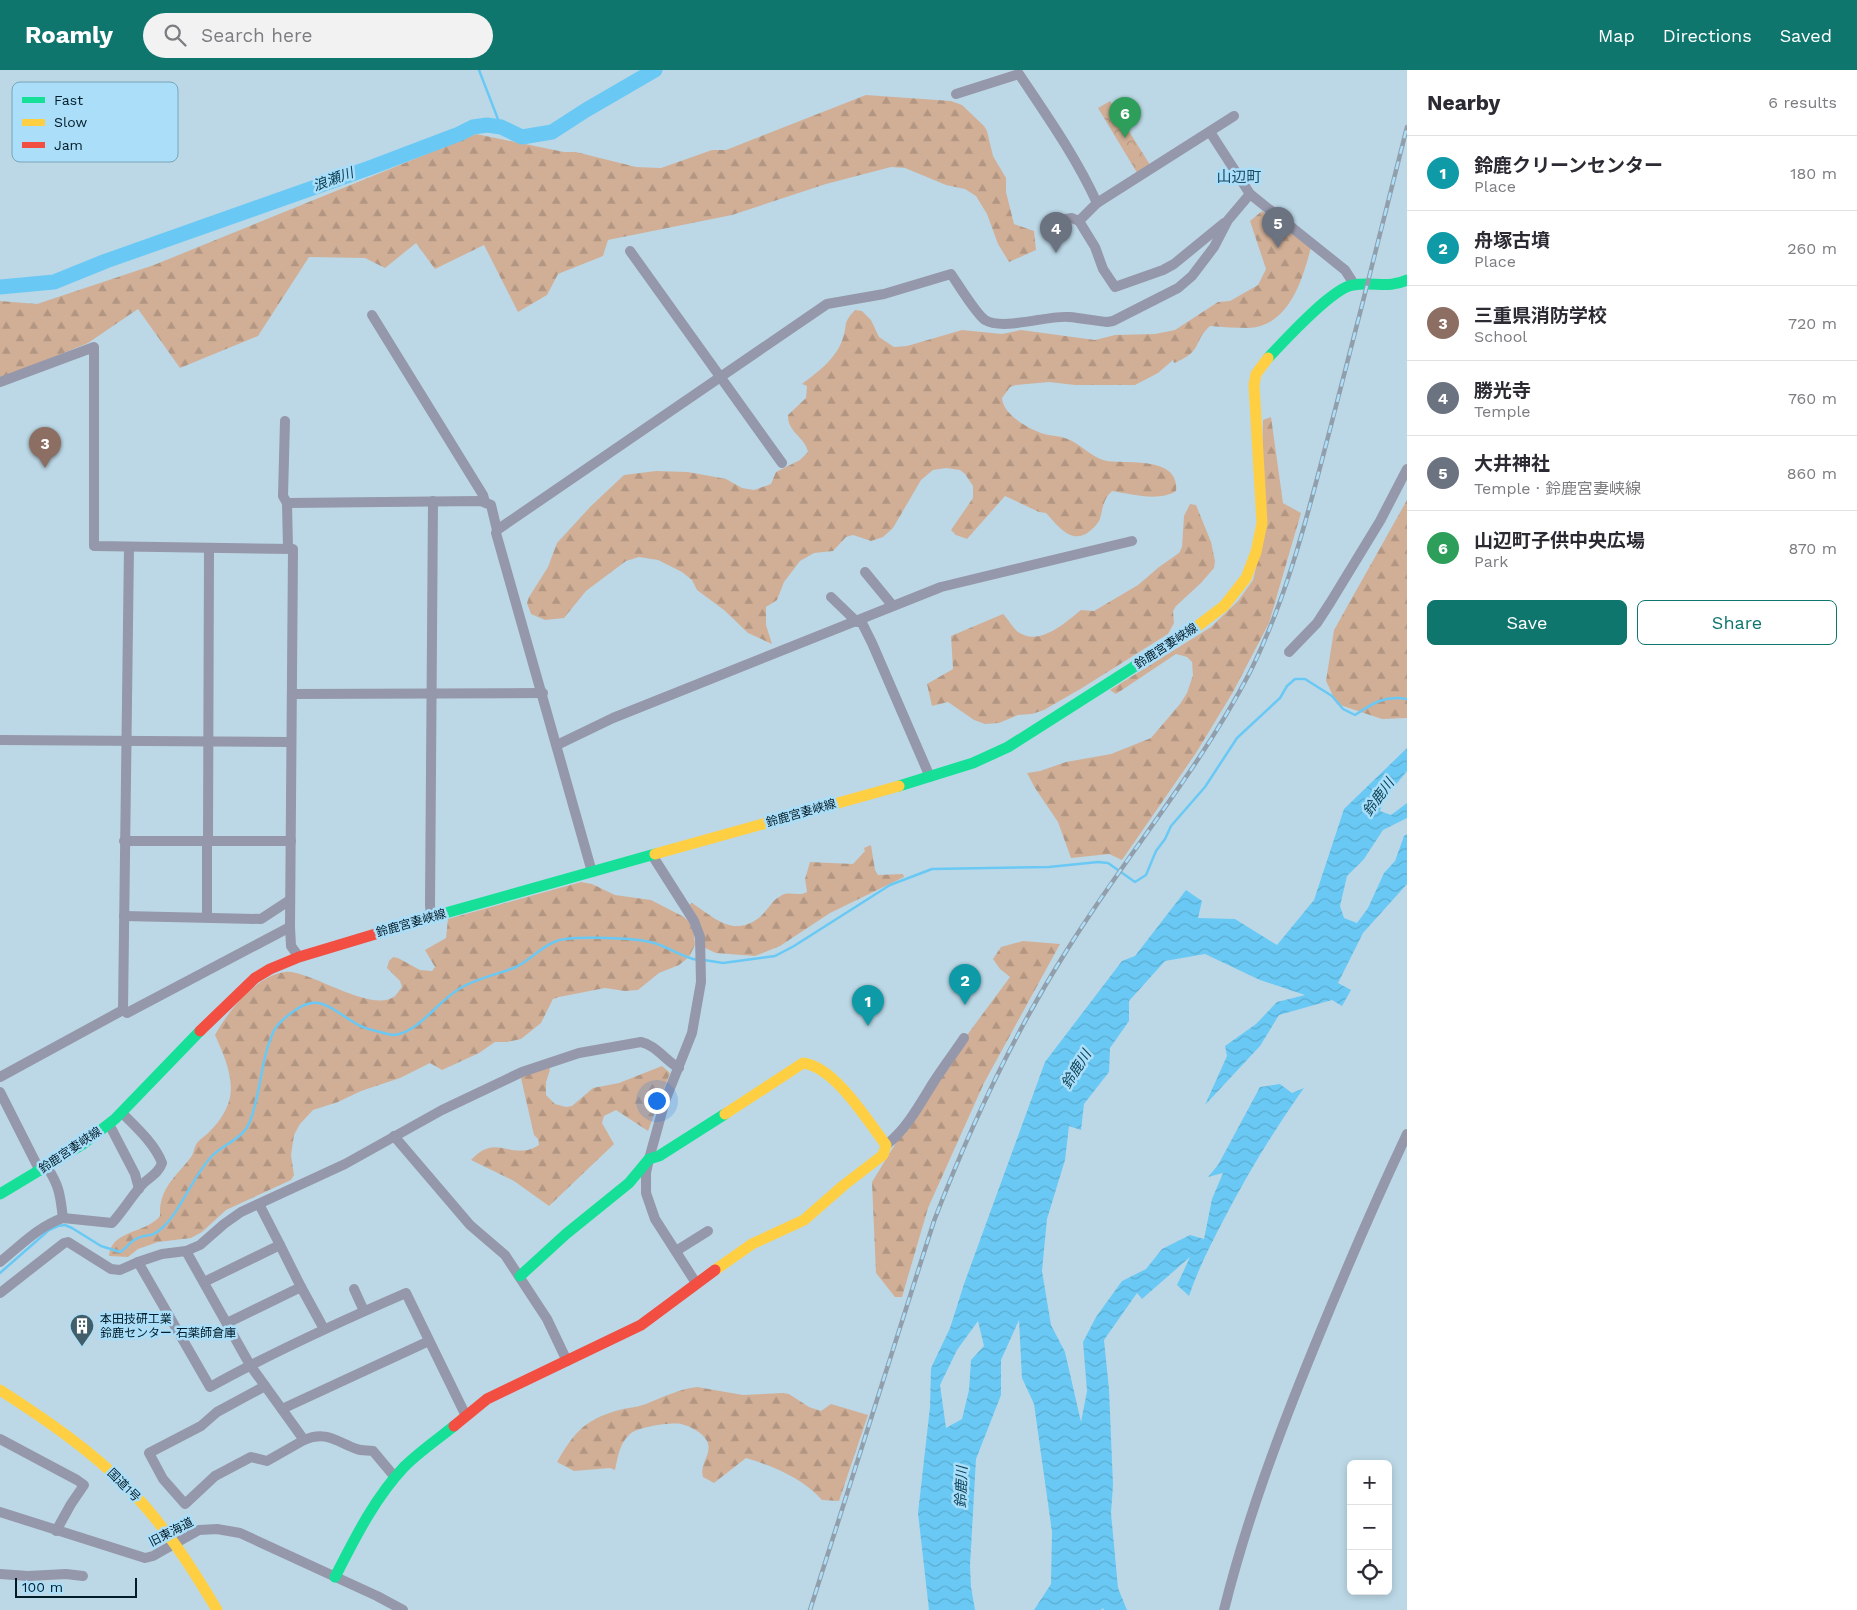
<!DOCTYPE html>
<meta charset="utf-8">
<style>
:root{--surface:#fff;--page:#f2f2f3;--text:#2b2b33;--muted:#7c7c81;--line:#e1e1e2;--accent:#0f766e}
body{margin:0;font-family:"Work Sans","Noto Sans JP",sans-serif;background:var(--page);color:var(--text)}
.controls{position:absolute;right:15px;bottom:15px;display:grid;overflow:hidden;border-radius:8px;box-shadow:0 2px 8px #0003}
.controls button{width:45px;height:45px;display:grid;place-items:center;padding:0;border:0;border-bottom:1px solid var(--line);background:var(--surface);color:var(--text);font:25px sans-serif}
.scale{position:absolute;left:15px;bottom:12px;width:122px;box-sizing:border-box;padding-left:5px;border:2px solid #001c29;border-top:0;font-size:14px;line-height:18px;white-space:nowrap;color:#001c29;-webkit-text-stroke:4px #abdef8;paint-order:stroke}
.you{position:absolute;left:656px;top:1030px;width:18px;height:18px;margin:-12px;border:4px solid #fff;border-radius:50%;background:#1a73e8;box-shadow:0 0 0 8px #1a73e833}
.badge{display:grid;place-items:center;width:32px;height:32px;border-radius:50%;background:var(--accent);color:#fff;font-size:16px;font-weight:700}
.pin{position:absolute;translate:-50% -41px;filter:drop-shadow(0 1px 2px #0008)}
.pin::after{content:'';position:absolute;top:26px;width:18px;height:15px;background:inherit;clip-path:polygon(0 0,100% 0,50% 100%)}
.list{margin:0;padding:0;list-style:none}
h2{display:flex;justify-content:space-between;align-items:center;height:65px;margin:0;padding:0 20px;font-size:21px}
h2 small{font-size:16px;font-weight:400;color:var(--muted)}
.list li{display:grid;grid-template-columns:32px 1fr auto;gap:15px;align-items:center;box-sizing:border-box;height:75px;padding:0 20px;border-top:1px solid var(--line)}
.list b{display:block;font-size:19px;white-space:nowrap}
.list p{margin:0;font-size:16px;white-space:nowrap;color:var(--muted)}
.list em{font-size:16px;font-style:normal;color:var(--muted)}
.actions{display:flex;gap:10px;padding:15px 20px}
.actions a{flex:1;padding:11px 0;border:1px solid var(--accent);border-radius:8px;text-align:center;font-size:18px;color:var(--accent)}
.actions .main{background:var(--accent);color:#fff}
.icon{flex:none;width:28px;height:28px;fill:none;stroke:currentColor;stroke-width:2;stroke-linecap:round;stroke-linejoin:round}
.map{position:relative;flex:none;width:1407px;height:1540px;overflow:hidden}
header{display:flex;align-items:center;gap:30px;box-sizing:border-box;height:70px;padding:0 25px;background:var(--accent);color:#fff}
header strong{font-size:24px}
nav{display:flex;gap:28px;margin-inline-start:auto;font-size:18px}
.search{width:350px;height:45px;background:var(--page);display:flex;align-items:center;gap:12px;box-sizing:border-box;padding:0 18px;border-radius:28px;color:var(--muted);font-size:19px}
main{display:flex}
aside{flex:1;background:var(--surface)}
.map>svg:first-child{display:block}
</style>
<header>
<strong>Roamly</strong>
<div class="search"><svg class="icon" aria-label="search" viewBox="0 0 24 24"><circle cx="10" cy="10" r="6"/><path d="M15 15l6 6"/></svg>Search here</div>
<nav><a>Map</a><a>Directions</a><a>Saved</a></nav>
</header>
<main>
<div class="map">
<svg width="1407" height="1540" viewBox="0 0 1407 1540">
<defs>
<pattern id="forest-firs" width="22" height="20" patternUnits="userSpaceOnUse" patternTransform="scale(1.25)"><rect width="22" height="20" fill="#d1af97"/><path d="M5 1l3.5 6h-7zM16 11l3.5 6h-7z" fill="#b29682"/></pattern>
<pattern id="park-crowns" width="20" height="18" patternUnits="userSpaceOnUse" patternTransform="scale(1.25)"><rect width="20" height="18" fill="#d1af97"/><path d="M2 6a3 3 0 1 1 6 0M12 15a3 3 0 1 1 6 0" fill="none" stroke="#b29682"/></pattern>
<pattern id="water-waves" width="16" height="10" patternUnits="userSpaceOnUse" patternTransform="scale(1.25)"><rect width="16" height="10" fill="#6ac9f4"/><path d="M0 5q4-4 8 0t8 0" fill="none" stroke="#5aacd1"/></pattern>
</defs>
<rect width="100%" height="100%" fill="#bcd8e6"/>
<!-- forest -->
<g fill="url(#forest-firs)">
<path d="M866,25L951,31L962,35L984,56L987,61L993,86L1006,108V122L1014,154L1034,161L1036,180L1009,192L998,174L987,144L976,126L965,119L946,115L905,98L891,97L826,114L732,145L608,170L603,186L558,204L547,225L518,242L484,175L435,199L416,173L385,198L365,188L309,187L258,266L180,298L138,239L88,273L0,309V231L37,234L154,195L476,64L564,82H576L636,97L661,98L712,80H726Z"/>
<path d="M1262,141L1311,177C1303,209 1289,256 1249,258C1236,258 1223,257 1210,256C1193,271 1203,282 1174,293L1173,290L1158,303L1135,315H1075L1049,312L1016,315L1010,317L1002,328C1003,345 1029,359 1044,364C1052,366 1062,366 1070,370C1083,376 1092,388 1107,391C1128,394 1180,386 1176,421C1159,432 1131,424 1112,421C1103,429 1103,438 1100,449C1098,454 1094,457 1090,461C1072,476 1058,456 1046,443L1039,442L1005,426L967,469L956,465L951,460L973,428V416L965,404L960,400L946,398L933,400L921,410L893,458L883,467L871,471L853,465L846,467L833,481L814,483L800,491L784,512L777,530L766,537V555L772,574L748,563L724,540L697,520L692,510L682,502L658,490L639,487L626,491L586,521L564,548L545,550L531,544L527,533L529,527L548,497L557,473L591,436L624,405L656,401L688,402L726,409L742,418L754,420L771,414L776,402L800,390L808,382C805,367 787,362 788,345L806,328L807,316L802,314C819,301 836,289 843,268C848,253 842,254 855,240L862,241L871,250L879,267L894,277L907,276L962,260L1002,264L1021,260L1095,270L1115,265L1155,264L1175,260L1218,232L1230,231L1258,215L1266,199L1250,151Z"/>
<path d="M1271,347L1283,433L1301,443L1269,553L1233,622L1196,683L1122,790L1109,784L1071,788L1058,752L1035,718L1027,703L1040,701L1066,692L1111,684L1151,668L1180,634L1187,623L1193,605L1192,592L1187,587L1176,584L1116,624L1110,620L1211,557L1238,531L1253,510L1259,485L1263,350Z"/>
<path d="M1407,430V648L1382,649L1337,634L1326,611L1334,560Z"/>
<path d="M1190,434L1196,435L1211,472L1215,491L1214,498L1201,513L1176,536L1173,541L1174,553L1168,564L1082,618L1044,640L1032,644L1018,645L999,653L985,654L974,650L948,632L932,636L927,614L953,599L951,566L1003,544C1008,549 1013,558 1018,562C1040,577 1066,552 1081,540L1094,541L1138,515L1159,497L1179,483L1182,477L1184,446Z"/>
<path d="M871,775L875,800L878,805L903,804L904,807L830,843L780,876L755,886L716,883L705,878L687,836L692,833C715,848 733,868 760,847C768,840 772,830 782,825C790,821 799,827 807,822L805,809L810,792L853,794L865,781L864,778Z"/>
<path d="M581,812L592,814L615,825L651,830L684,847L693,856L695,875L689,887L679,895L659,903L638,920L625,921L605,918L559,927L553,929L541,953L521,969L507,972H495L479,983L442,1000L430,993L400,1008L361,1021L338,1032L313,1040L300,1054L294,1065L291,1085L294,1105L291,1110L226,1140L202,1162L191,1168L158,1172L138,1179L128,1187L109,1186C111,1160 145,1164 160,1146C159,1118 175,1108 191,1087C194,1083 194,1077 197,1073C201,1068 207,1065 211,1060C219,1052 228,1039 230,1027C234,1007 223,983 215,965C228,941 256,906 285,902C309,899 372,945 395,926C397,924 400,919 402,917L400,911L387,898L389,891L393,887L398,888L420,900L432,901L435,897L425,880L446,868L448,849Z"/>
<path d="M1023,871L1060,874L984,1013L928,1138L902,1227H895L876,1203L872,1112L939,1003L1010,907L1000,899L993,889L1001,877Z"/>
<path d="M548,994L550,1000L546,1012V1025L555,1034L566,1037L572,1036L593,1018L619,1013L662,996L670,1003L648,1061L616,1040L604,1046L602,1053L614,1074L549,1136L514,1111L471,1090C494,1066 503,1084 528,1080C531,1079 536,1077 539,1075L538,1069L534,1065L521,1008L529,999Z"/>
<path d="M697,1317L743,1325L783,1323L789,1324L809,1337L821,1341L831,1334L868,1345L839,1431L822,1430C803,1408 772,1396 746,1388L714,1413L703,1407C699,1394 713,1384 707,1371C702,1362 690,1356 681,1354C671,1352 636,1357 629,1365C619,1375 618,1387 615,1400L610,1398L574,1401L557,1392C572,1366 582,1352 612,1342C623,1338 635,1338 646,1334C663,1327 679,1319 697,1317Z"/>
</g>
<!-- park -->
<path fill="url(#park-crowns)" d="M1110,31L1152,98L1139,106L1098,38Z"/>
<!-- water -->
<path fill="url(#water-waves)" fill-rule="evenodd" d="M1407,678V701L1385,728L1380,741L1391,745L1407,733V748L1383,760L1364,789L1347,806L1340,836L1344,848L1357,853L1368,838L1384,803L1395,791L1404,766L1407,764V814L1363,863L1338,913L1351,920L1342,936L1332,930L1279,945L1260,976L1205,1035L1227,986L1225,976L1256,954L1277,932L1305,925L1260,910L1205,884L1165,891L1129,931V951L1110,978L1109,1002L1084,1034L1081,1060L1069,1056L1065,1090L1047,1149L1042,1201L1051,1255L1065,1282L1081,1352L1087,1321L1083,1272L1096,1247L1122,1211L1146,1199L1162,1179L1190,1165L1204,1169L1212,1129L1223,1103L1208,1107L1218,1095L1260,1017L1280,1014L1292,1023L1304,1018C1274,1060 1248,1103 1224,1149C1211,1174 1198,1199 1189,1226L1177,1215L1190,1187L1142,1229L1137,1223L1104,1270L1109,1319L1113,1415L1111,1443L1118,1518L1127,1540H1104L1103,1538L1101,1540H1034L1051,1514L1052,1462L1034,1334L1022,1308L1019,1250L1001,1290V1325L976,1389L970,1496L971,1517L975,1540H929L918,1443L930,1337L931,1298L950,1258L964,1214L1045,992L1122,891L1135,886L1186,820L1202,831L1198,848L1235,849L1277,875L1314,830L1344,739ZM978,1251L984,1276L971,1290L969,1320L962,1349L946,1358L940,1315L957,1280Z"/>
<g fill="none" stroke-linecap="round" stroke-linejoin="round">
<!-- stream -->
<g stroke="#6ac9f4" stroke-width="2.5">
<path d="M479,0L501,57"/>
<path d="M704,890L723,893L775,886L794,876L890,815L932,799L1049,797L1098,792L1108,793L1135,812L1146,805L1156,781L1165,769L1171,756L1205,717L1237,668L1280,628L1287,616L1295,609H1305L1332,626L1343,639L1355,645C1373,633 1385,625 1407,629"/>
<path d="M0,1203L49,1160L58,1156L65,1155L72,1158L101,1176L120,1182C127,1178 131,1170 138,1168C148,1163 150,1169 162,1158C181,1141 192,1107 212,1086C223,1074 244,1069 250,1051C260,1026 260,999 269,973C271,969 272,963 275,959C279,952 287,946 294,941C320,922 332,940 355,953C362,958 371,960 380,962C384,963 390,965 395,965C420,961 437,932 459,919C476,908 497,905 516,897C530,890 540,878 554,872C567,865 628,868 645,871C664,873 679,887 698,890"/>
</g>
<!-- river -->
<path stroke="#6ac9f4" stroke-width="15" d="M0,217L54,212L106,191L372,97L459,64L473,57L487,55L501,57L522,67L552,62L586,40L655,0"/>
<!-- street -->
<g stroke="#9597aa" stroke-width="10">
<path d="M956,24L1019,4C1047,46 1076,87 1097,133"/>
<path d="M1210,62L1250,124L1345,200L1354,214"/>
<path d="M1053,151L1072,148L1079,151"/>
<path d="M1224,153L1174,194L1163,200L1115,217L1103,199L1095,177L1079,151L1097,133L1234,46"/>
<path d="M630,181L782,393"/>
<path d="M372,245L483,425L485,432"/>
<path d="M0,312L94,277V476L293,479L290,857L291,876L299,887"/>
<path d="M285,351L283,426L287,433L288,478"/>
<path d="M287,433L481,431L491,435L497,460L496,463L592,802"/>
<path d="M497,460L827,234L884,224L951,204C958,214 976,244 985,250C1004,261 1047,245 1069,247C1082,248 1095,251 1107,252L1113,251L1178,218L1192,206L1214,177L1228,150L1250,124"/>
<path d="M865,502L893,536"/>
<path d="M831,527L857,552"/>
<path d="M861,551L872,573L930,707"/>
<path d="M1289,582L1317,553L1330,533L1380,451L1407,399"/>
<path d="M292,624L543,623"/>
<path d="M0,670L291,672"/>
<path d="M557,675L613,648L941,517L1132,471"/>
<path d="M208,770L209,478"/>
<path d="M124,771H291"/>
<path d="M207,771V847"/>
<path d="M652,785L694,851L700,867L701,912L692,963L665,1031L649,1089L646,1103V1123L655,1149L696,1213"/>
<path d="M124,846L261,849L290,830"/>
<path d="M431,847L430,835L433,431"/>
<path d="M123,940L129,477"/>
<path d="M0,1007L123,940L127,943L290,857"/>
<path d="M0,1022L40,1101"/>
<path d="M109,1054L135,1104L139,1119"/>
<path d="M394,1066L470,1155L505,1185L547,1249L567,1291"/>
<path d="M886,1075C906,1060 920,1034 933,1013C943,997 954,983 964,968"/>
<path d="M47,1097C60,1117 60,1125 63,1148"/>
<path d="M259,1134L280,1175"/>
<path d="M186,1181L250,1295L304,1370C326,1360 337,1372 357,1379C362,1381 368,1380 373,1381L394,1406"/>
<path d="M676,1181L708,1161"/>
<path d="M0,1192C20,1176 39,1156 63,1148L112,1153C122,1142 130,1129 140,1117C147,1108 158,1105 162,1093C155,1074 136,1057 122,1043"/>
<path d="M204,1212L280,1175L301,1217L227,1253"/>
<path d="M301,1217L324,1259"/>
<path d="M354,1219L364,1241"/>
<path d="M0,1223L64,1173L68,1172L111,1199L120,1200L138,1192"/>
<path d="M265,1316L217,1342L201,1356L149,1383L163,1409L185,1434L215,1406L251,1387L267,1391L304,1370"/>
<path d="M282,1339L429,1271"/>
<path d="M466,1346L406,1223C339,1252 273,1282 210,1317L138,1192L162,1184L186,1181L200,1175L224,1154L241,1142L345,1094L442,1040L522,1002L579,983L641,972C656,975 666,991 679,998"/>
<path d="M0,1369L77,1410L84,1415L71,1434L56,1461"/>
<path d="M0,1442L145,1488L153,1486L199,1460L217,1459L240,1463L377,1526L403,1540"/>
<path d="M0,1504L28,1506L66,1504L83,1506"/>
<path d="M1224,1540C1247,1448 1279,1363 1315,1275C1344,1204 1374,1134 1407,1064"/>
</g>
<!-- fast -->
<g stroke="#16e098" stroke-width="11">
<path d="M1268,288C1284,271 1332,218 1353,215C1372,211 1389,219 1407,210"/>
<path d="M899,716L973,693L1008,677L1165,577"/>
<path d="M442,844L655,784"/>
<path d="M0,1124L83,1074L115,1049L200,961"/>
<path d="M520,1206L566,1164L629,1113L649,1089L659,1086L725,1044"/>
<path d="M335,1507C355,1468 374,1429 404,1397C419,1382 438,1369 454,1356"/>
</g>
<!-- slow -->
<g stroke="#ffcf43" stroke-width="11">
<path d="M1165,577L1195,558L1224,536L1246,508L1256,482L1262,453L1254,315L1256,304L1268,288"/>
<path d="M655,784L899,716"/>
<path d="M715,1200L752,1174L804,1150L844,1115L883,1085L886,1075C867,1050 835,997 803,993L725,1044"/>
<path d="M0,1320C45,1349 89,1379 127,1417C163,1453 191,1496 217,1540"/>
</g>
<!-- jam -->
<g stroke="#f24e42" stroke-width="11">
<path d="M200,961L255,908L270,899L299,887L442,844"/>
<path d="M454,1356L487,1329L641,1255L715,1200"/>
</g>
<defs>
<path id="rail" d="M810,1540L934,1151C970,1057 1013,965 1067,880C1126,785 1198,702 1250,602C1287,528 1307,447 1328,367C1355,264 1381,160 1407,57"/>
</defs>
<!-- rail casing -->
<use href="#rail" stroke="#919fad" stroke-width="4.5"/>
<!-- rail -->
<use href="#rail" stroke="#abdef8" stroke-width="2.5" stroke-dasharray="8" stroke-linecap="butt"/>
</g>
<!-- icons -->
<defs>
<symbol id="building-pin" viewBox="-11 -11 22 30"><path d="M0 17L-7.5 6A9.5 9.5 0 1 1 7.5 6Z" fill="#425e6b" stroke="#abdef8"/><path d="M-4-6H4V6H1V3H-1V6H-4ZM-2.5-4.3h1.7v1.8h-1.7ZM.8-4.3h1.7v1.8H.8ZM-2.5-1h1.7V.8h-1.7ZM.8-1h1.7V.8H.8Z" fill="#fff"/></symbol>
</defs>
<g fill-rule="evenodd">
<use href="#building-pin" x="68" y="1242" width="28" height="38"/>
</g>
<g text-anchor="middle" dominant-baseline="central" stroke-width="5" stroke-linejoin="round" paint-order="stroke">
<!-- street labels -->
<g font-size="12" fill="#001c29" stroke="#abdef8">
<text transform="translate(1166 576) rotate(-33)">鈴鹿宮妻峡線</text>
<text transform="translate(801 743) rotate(-16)">鈴鹿宮妻峡線</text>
<text transform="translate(411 853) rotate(-16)">鈴鹿宮妻峡線</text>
<text transform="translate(70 1080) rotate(-34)">鈴鹿宮妻峡線</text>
<text transform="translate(124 1415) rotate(45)">国道1号</text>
<text transform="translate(171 1462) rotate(-27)">旧東海道</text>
</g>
<!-- poi labels -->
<g font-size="12" fill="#001c29" stroke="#abdef8" text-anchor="start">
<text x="100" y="1249">本田技研工業<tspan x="100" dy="14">鈴鹿センター 石薬師倉庫</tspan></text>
</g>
<!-- water labels -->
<g font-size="14" font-style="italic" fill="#053c52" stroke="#abdef8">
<text transform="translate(333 109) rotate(-20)">浪瀬川</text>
<text transform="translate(1378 727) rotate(-54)">鈴鹿川</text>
<text transform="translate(1076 999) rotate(-58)">鈴鹿川</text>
<text transform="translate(961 1417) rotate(-88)">鈴鹿川</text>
</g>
<!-- quarter labels -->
<g font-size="15" fill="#194b61" stroke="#abdef8">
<text x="1239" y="107">山辺町</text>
</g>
</g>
<!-- legend -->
<rect x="12" y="12" width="166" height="80" rx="8" fill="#abdef8" stroke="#78a4ba" stroke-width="1"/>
<rect x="22" y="27" width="23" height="6" fill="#16e098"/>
<rect x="22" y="49" width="23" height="7" fill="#ffcf43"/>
<rect x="22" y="72" width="23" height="6" fill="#f24e42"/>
<g font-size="14" fill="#001c29">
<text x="54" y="35">Fast</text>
<text x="54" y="57">Slow</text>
<text x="54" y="80">Jam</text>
</g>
</svg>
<div class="controls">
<button>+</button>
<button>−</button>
<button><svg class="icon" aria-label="locate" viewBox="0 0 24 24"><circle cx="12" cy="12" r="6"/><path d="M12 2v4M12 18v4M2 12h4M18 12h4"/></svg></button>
</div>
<div class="scale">100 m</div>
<div class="you"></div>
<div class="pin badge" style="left:868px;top:956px;background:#0f9aa8">1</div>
<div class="pin badge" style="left:965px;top:935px;background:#0f9aa8">2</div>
<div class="pin badge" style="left:45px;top:398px;background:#8d6e63">3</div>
<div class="pin badge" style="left:1056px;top:183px;background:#6b7280">4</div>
<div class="pin badge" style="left:1278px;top:178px;background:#6b7280">5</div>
<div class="pin badge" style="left:1125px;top:68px;background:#2e9e5b">6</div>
</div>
<aside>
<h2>Nearby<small>6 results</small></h2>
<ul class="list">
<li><span class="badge" style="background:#0f9aa8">1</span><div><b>鈴鹿クリーンセンター</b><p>Place</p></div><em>180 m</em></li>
<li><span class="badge" style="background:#0f9aa8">2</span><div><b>舟塚古墳</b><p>Place</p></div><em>260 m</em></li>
<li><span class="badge" style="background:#8d6e63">3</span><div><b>三重県消防学校</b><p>School</p></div><em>720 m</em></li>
<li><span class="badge" style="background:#6b7280">4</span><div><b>勝光寺</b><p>Temple</p></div><em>760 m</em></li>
<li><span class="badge" style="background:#6b7280">5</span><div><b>大井神社</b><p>Temple · 鈴鹿宮妻峡線</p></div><em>860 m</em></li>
<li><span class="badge" style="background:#2e9e5b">6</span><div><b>山辺町子供中央広場</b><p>Park</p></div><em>870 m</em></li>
</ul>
<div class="actions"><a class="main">Save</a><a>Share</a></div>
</aside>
</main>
